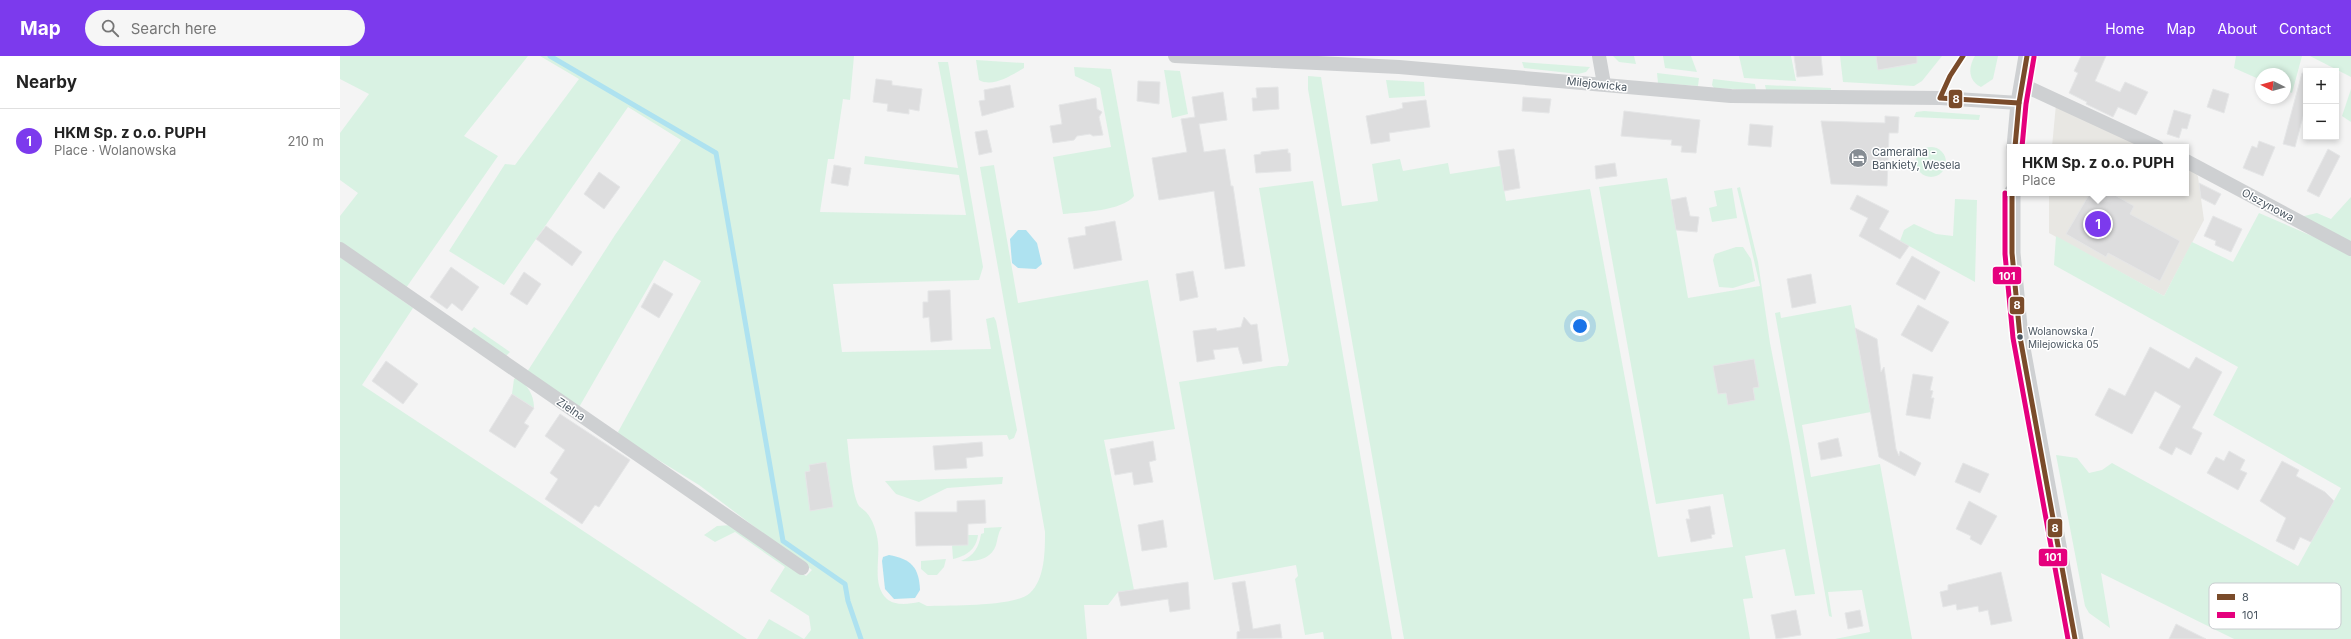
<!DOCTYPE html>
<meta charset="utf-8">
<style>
:root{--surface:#fff;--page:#f6f6f6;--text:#222;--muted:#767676;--line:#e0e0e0;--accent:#7c3aed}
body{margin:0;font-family:Inter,sans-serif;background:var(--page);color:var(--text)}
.controls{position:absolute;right:12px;top:12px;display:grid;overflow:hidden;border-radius:0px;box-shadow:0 2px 6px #0003}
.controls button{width:36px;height:36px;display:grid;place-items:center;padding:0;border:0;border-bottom:1px solid var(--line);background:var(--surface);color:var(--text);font:20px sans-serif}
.compass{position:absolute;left:1915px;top:12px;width:36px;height:36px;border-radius:50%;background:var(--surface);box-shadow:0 2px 6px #0003;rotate:276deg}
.you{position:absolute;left:1240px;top:270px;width:14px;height:14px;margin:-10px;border:3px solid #fff;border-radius:50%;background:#1a73e8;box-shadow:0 0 0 6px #1a73e833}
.badge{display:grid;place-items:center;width:26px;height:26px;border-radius:50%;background:var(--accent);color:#fff;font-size:13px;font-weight:700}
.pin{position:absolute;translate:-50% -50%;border:2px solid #fff;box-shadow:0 1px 4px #0006}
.popup{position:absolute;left:1667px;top:88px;width:182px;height:52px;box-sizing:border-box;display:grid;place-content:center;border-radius:0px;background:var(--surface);filter:drop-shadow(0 1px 3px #0005);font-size:13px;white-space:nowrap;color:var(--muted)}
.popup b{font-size:15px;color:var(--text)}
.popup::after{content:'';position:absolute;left:50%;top:100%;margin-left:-8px;border:8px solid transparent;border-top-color:var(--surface)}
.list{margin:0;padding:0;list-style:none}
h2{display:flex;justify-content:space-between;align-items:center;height:52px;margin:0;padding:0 16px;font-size:17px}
h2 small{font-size:13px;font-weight:400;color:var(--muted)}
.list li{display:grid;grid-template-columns:26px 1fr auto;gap:12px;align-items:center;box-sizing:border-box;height:64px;padding:0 16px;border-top:1px solid var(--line)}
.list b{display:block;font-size:15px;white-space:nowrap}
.list p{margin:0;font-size:13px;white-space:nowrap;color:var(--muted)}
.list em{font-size:13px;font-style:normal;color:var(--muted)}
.icon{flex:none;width:22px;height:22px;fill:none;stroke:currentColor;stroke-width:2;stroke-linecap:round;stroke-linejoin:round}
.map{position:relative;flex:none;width:2011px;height:583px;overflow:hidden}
header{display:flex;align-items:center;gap:24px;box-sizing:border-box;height:56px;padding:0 20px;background:var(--accent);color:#fff}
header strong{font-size:19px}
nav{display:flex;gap:22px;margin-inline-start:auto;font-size:14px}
.search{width:280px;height:36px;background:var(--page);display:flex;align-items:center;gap:10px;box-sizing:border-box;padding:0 14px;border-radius:22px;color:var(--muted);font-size:15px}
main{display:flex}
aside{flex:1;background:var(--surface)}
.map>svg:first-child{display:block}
</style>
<header>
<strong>Map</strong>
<div class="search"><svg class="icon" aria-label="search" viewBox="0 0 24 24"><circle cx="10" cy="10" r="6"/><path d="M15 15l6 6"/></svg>Search here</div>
<nav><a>Home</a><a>Map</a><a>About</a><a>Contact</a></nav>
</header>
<main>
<aside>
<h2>Nearby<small></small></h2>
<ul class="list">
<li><span class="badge">1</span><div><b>HKM Sp. z o.o. PUPH</b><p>Place · Wolanowska</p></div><em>210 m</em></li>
</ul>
</aside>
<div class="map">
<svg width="2011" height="583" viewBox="0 0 2011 583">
<rect width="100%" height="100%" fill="#f4f4f4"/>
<!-- commercial -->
<g fill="#e8e7e3">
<path d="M1716,48L1804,91H1712Z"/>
<path d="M1846,111L1856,116L1858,121L1864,164L1824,240L1709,177V137H1846Z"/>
</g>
<!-- green -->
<g fill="#d9f2e3">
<path d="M0,0H188L124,80L158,100L66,232L0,188V160L18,137L0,124V77L29,38L0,23Z"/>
<path d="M200,0H514L510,44L503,43L494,103H488L480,156L626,159L619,119L524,108L525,100L618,112L598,6H608L643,211L639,224L493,228L502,296L651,293L646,263L654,261L656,265L677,374L674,382L669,384L667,379L507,383C509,398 512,439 519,450C521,452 524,454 526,456C533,463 537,477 538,487C540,504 532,530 547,543C555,550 569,548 579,546L587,550C608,549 675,551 690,537C705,523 705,495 705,476L640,111L654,109L678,247L808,224L835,373L764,384L794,534L778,536L768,549H744L747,583H417L429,563L464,583L471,574L469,560L430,535L445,511L395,476L375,486L364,479L377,470L391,469L466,520L472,514L359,429L281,381L278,376L361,225L324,204L238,353L187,316L275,179L341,84L288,51L164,229L109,195L165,108L175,109L239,23Z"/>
<path d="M1273,0H1294L1296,8L1279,6Z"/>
<path d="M1323,0H1351L1357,16L1325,12Z"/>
<path d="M1399,0H1451L1456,25L1404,22Z"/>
<path d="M1500,0H1602L1582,25L1574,30L1503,26Z"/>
<path d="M1635,0H1658L1653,23L1641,31C1628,25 1628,11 1635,0Z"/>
<path d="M1896,0H1962L1952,37L1945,34V18H1921V24L1894,12Z"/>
<path d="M1970,0H2011V21Z"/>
<path d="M636,4L684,7V12C672,19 653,32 639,24Z"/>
<path d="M1182,6L1250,11L1246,16L1238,18L1184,12Z"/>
<path d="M734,11L771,13L794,140C782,155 742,156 723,158L713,101L771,91L760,32L735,20Z"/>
<path d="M824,14L840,15L848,58L832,62Z"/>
<path d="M1317,17L1359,22L1358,30L1318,27Z"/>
<path d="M968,20L981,21L1002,150L1038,145L1032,108L1060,103L1063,115L1108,107L1110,118L1160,110L1166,145L1250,133L1318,501L1393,491L1383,438L1316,448L1259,131L1327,122L1348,242L1420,230L1397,132L1400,131L1418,206L1430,287L1450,390L1475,538L1455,540L1445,493L1405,500L1413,542L1403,543L1410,583H1064L968,33Z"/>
<path d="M1373,23L1415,28L1416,34L1374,32L1372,29Z"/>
<path d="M1046,24L1084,26L1085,40L1049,42Z"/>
<path d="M1425,29L1491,32V35L1426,34Z"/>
<path d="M2011,33V66L2002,60Z"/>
<path d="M1584,55L1640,59L1639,64L1574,61L1576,56Z"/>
<circle cx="1591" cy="106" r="15"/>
<path d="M973,125L1052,583H984L983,576L965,579L955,523L958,520L956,509L874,524L839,326L938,310H947L949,305L919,132Z"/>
<path d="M1392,132L1397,162L1372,166L1369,152L1377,150L1374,135Z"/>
<path d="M2011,141V187L1960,161L1977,157L1991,163Z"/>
<path d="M1615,143L1637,144L1635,226L1560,185L1564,174L1574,168L1596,178L1613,180Z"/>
<path d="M1919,157L2011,197V583H1894L1761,517L1770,572L1749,557L1745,550L1716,399L1737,402L1749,417L1762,414L1772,407L1958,510L2001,432L1873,359L1898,311L1714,209L1716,180L1824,240L1852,186L1893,206Z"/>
<path d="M1396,191H1403L1411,203L1415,225L1393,232L1379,231L1373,204L1375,198Z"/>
<path d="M0,201L73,252L22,329L407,583H0Z"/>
<path d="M1511,249L1531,356L1462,369L1471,421L1540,408L1572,583H1495L1530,576L1522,534L1488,536L1492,561L1489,560L1435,257L1440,256L1441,262Z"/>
<path d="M134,271L170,296L166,300L130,276Z"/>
<path d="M178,320C187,331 194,337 194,352L172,338L174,323Z"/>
<path d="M663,421L662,428L607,432L579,446L556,438L545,425Z"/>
<path d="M662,471C658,477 658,482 656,489C651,504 635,506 621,505C634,500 639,491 641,478L644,477V472Z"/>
<path d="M628,479H638C636,494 626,500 613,503L612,489H628Z"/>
<path d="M606,503L604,511L597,519H588L581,513V505Z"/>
</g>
<!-- water -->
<g fill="#aee2f0">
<path d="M678,174H686L697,187L702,208L696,213L678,212L672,207L670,183Z"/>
<path d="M549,499C571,503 579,511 580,534L575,542L554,543L545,533L542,505L543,501Z"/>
</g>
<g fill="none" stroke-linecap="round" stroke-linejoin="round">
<!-- stream -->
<path stroke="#aee2f0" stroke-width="5" d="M210,0L376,97L443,485L505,528L508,545L521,583"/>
</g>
<!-- building -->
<g fill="#ddddde" stroke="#e5e6e7">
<path d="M1454,0H1481L1483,19L1457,21Z"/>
<path d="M1536,0H1577V7L1538,14Z"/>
<path d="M1741,0H1766L1755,25L1780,36L1785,26L1808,36L1796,59L1778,51L1773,61L1746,48L1747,46L1729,37L1738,17L1734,15Z"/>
<path d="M1962,17H1966V49L1955,91L1943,88Z"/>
<path d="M536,23L552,25V29L582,33L579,55L569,53V58L547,55L548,48L533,46Z"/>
<path d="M798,25L820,26L819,48L797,45Z"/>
<path d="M670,29L674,51L642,60L639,45L645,44L644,34Z"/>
<path d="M938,31L939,53L913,55L912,42H917L916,32Z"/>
<path d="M1873,33L1889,38L1884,57L1867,51Z"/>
<path d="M883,36L887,64L859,68L864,96L885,93L891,130H893L905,210L885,213L874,135L819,144L812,102L847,96L841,63L855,61L852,41Z"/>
<path d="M1183,41L1211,43L1209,57L1182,55Z"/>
<path d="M756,42L757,53L762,56L759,61L763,79L753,80L750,78L737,80L734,84L713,87L710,70L722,68L719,49Z"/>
<path d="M1086,44L1090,71L1049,77L1050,85L1031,88L1026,60L1056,54L1063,52L1062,47Z"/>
<path d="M1834,54L1851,59L1847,73L1842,72L1839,82L1827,78Z"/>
<path d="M1284,55L1360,64L1356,97L1341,96L1342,90L1331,89L1332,84L1281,80Z"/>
<path d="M1545,60L1559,61L1558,77H1549L1547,130L1491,128L1481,65L1545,67Z"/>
<path d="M1410,68L1433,70L1431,91L1408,89Z"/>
<path d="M647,74L652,96L639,99L635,76Z"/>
<path d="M1919,85L1935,91L1923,120L1903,112L1912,90L1917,92Z"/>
<path d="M948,93V97H950L951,115L916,117L914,99L921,98V96Z"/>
<path d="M1174,93L1180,132L1164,135L1158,95Z"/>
<path d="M1988,93L2000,100L1979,141L1967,135Z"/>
<path d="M1275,107L1277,120L1256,123L1255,110Z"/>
<path d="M494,109L511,112L508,130L491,127Z"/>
<path d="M259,116L280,131L264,153L244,138Z"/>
<path d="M1859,127L1881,138L1875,149L1861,142Z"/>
<path d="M1750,137H1771L1794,150L1790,158L1840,185L1820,225L1768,197L1766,201L1726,178Z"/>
<path d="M1517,139L1549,155L1539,173L1569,190L1560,203L1519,180L1528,162L1510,153Z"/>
<path d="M1346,141L1350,160L1359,161L1357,176L1336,174L1331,144Z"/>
<path d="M1873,160L1902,173L1891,196L1875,189L1876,185L1864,180Z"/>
<path d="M775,165L782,204L734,213L728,182L746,179L745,171Z"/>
<path d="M206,170L242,196L232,210L196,183Z"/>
<path d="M1572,200L1600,216L1585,244L1556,228Z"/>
<path d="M111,211L139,231L122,255L112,247L107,253L90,241Z"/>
<path d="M853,215L858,241L840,245L836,218Z"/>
<path d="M184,216L201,228L187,249L170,238Z"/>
<path d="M1471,218L1476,247L1452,252L1447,223Z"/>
<path d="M314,227L333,238L319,262L301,251Z"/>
<path d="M610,234L612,284L591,286L589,261L583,262V246H588V235Z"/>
<path d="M1578,249L1609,266L1592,296L1561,279Z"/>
<path d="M904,261L911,269L917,268L922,305L903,308L898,291L873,294L875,303L857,306L853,275L876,272L877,275L901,271Z"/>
<path d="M1515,272L1537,283L1541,316L1544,311L1556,393L1559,400L1560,395L1581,407L1575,420L1539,401Z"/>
<path d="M1810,291L1849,313L1856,301L1882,316L1852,372L1862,377L1851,399L1836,391L1832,399L1819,392L1841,350L1815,335L1792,378L1755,359L1769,332L1785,340Z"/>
<path d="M1414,303L1419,331L1413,332L1415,344L1388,349L1386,337L1378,338L1373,310Z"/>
<path d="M46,305L78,328L63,348L32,325Z"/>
<path d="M1573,318L1593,321L1590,334L1593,335L1591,342H1594L1590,363L1566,359Z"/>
<path d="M172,338L194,352L184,367L189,370L175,392L149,375Z"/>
<path d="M220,358L290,404L259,451L255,449L242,468L205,443L218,423L210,417L225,394L205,380Z"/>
<path d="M1498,382L1502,400L1481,404L1478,387Z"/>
<path d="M813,385L816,404L809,406L813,426L794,429L792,416L775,419L770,393Z"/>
<path d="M642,386L643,400L626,402L627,412L595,414L593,390Z"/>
<path d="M1889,395L1905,404L1900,414L1907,417L1898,434L1867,417L1876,401L1884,405Z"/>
<path d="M1942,405L1959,414L1956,420L1985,436L1994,445L1971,486L1960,481L1954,494L1936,485L1946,462L1920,445Z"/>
<path d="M486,406L493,451L470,455L465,416L470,415L469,409Z"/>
<path d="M1623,407L1649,418L1640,437L1615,426Z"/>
<path d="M645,444L646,467L628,468V489L576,490L575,456H617V445Z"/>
<path d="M1629,445L1657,460L1641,489L1630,483L1631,480L1616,473Z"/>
<path d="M1370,450L1375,478L1371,479L1372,482L1351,486L1346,463H1350L1348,454Z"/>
<path d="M823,464L827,491L802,495L798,469Z"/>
<path d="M1661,516L1672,565L1651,569L1648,554L1639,556L1638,550L1617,554L1616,548L1603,551L1600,536L1608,534V529Z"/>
<path d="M905,525L913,573L940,568L942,582L897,583V576L900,575L892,527Z"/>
<path d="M848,526L850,553L830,556L828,543L781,550L778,536Z"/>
<path d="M1456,554L1461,579L1436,583L1431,559Z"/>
<path d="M1520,554L1523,570L1508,573L1505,557Z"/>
<path d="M1836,568L1866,583H1829Z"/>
</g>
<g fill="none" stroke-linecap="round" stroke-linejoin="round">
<!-- minor -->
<g stroke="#ced0d2" stroke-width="14">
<path d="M835,0L1059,11L1391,40L1600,42L1679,47"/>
<path d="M1259,0L1264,28"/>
<path d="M1681,28L1817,91"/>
<path d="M1846,105L2011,193"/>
<path d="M0,193L462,512"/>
</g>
<!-- tertiary -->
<g stroke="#ced0d2" stroke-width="17">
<path d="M1675,91L1679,47L1687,0"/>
<path d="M1672,137V197L1680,281L1735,583"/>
</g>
<defs>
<g id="bus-1">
<path d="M1623,0L1610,20L1600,42L1679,47"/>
<path d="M1675,91L1679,47L1687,0"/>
<path d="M1672,137V197L1680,281L1735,583"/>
</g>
<g id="bus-2">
<path d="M1682,91L1686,48L1694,1"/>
<path d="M1665,137V198L1673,282L1728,583"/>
</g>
</defs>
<!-- bus-1 casing -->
<use href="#bus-1" stroke="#fff" stroke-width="8"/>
<!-- bus-2 casing -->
<use href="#bus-2" stroke="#fff" stroke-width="8"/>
<!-- bus-1 -->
<use href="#bus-1" stroke="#7a4b2a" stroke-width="5"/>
<!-- bus-2 -->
<use href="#bus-2" stroke="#e5007d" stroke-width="5"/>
</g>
<!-- icons -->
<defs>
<symbol id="hotel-disc" viewBox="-11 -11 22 22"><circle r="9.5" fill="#868d94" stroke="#fff"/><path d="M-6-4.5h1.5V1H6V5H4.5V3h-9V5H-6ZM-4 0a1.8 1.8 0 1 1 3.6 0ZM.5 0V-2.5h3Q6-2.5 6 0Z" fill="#fff"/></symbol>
</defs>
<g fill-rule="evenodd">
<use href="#hotel-disc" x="1507" y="91" width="22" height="22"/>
</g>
<!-- markers -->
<circle fill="#4a5661" stroke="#fff" stroke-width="1.5" cx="1680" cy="281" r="3.5"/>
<g text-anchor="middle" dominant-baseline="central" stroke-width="3" stroke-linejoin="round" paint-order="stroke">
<!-- bus labels -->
<g font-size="10" fill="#4a5661" stroke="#fff" text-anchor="start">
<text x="1688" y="275">Wolanowska /<tspan x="1688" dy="13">Milejowicka 05</tspan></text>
</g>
<!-- street labels -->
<g font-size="11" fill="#4a5661" stroke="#fff">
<text transform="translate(1257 28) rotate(6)">Milejowicka</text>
<text transform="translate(1928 149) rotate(28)">Olszynowa</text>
<text transform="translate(231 353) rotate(34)">Zielna</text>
</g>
<!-- poi labels -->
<g font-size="11" fill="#4a5661" stroke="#fff" text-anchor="start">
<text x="1532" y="96">Cameralna -<tspan x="1532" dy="13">Bankiety, Wesela</tspan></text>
</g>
</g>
<!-- legend -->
<rect x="1869" y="527" width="132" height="46" rx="6" fill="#fff" stroke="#c9ccd0" stroke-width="1"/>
<rect x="1877" y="538" width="18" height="6" fill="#7a4b2a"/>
<rect x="1877" y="556" width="18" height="6" fill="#e5007d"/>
<g font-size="11" fill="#4a5661">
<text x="1902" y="545">8</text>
<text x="1902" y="563">101</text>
</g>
<g stroke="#fff" stroke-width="1.5">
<rect x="1608" y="33" width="15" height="20" rx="4" fill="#7a4b2a"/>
<rect x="1652" y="210" width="30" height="19" rx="4" fill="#e5007d"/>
<rect x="1669" y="240" width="16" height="19" rx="4" fill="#7a4b2a"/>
<rect x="1707" y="462" width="16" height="20" rx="4" fill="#7a4b2a"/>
<rect x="1698" y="492" width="30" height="19" rx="4" fill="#e5007d"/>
</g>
<g font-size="11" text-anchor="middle" font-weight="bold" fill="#fff">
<text x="1616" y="47">8</text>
<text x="1667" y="224">101</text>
<text x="1677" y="253">8</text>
<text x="1715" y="476">8</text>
<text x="1713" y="505">101</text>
</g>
</svg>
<div class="controls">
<button>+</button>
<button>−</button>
</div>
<svg class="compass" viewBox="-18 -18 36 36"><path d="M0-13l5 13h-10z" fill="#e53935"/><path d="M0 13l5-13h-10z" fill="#767676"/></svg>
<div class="you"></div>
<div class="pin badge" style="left:1758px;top:168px">1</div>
<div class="popup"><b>HKM Sp. z o.o. PUPH</b>Place</div>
</div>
</main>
